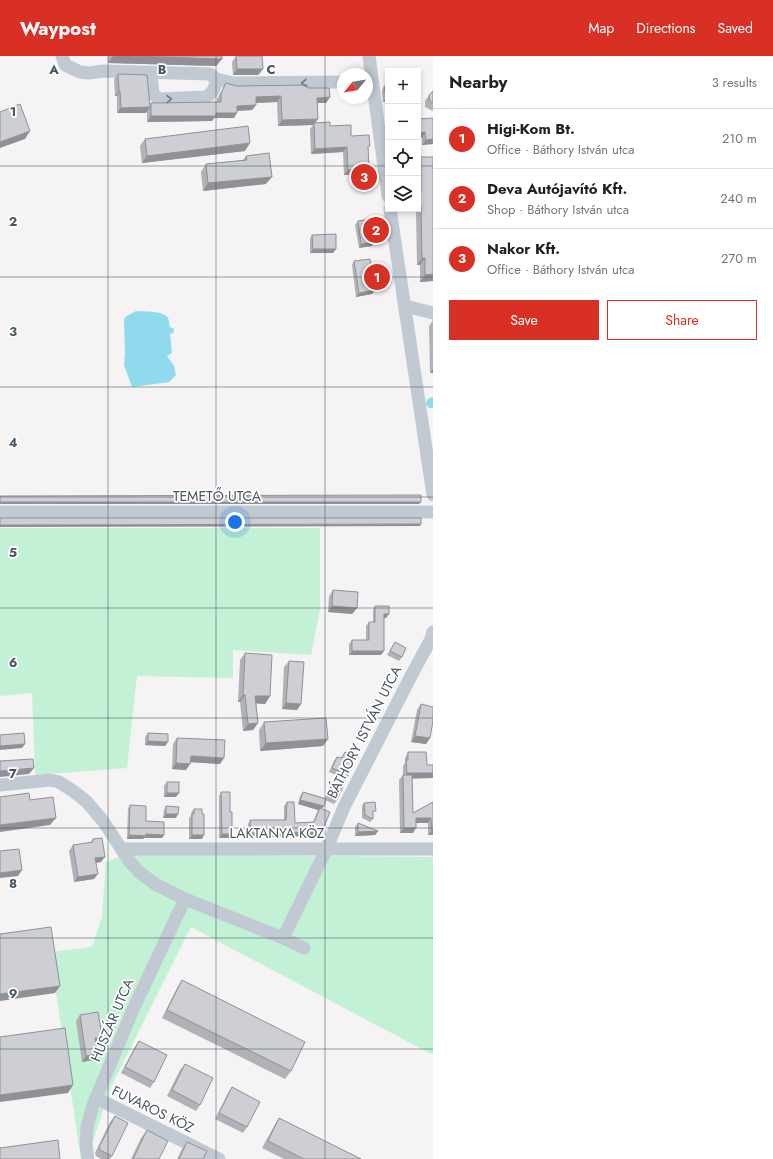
<!DOCTYPE html>
<meta charset="utf-8">
<style>
:root{--surface:#fff;--page:#f2f2f2;--text:#202124;--muted:#757577;--line:#e0e0e0;--accent:#d93025}
body{margin:0;font-family:Jost,sans-serif;background:var(--page);color:var(--text)}
.controls{position:absolute;right:12px;top:12px;display:grid;overflow:hidden;border-radius:0px;box-shadow:0 2px 6px #0003}
.controls button{width:36px;height:36px;display:grid;place-items:center;padding:0;border:0;border-bottom:1px solid var(--line);background:var(--surface);color:var(--text);font:20px sans-serif}
.compass{position:absolute;left:337px;top:12px;width:36px;height:36px;border-radius:50%;background:var(--surface);box-shadow:0 2px 6px #0003;rotate:240deg}
.you{position:absolute;left:235px;top:466px;width:14px;height:14px;margin:-10px;border:3px solid #fff;border-radius:50%;background:#1a73e8;box-shadow:0 0 0 6px #1a73e833}
.badge{display:grid;place-items:center;width:26px;height:26px;border-radius:50%;background:var(--accent);color:#fff;font-size:13px;font-weight:700}
.pin{position:absolute;translate:-50% -50%;border:2px solid #fff;box-shadow:0 1px 4px #0006}
.list{margin:0;padding:0;list-style:none}
h2{display:flex;justify-content:space-between;align-items:center;height:52px;margin:0;padding:0 16px;font-size:17px}
h2 small{font-size:13px;font-weight:400;color:var(--muted)}
.list li{display:grid;grid-template-columns:26px 1fr auto;gap:12px;align-items:center;box-sizing:border-box;height:60px;padding:0 16px;border-top:1px solid var(--line)}
.list b{display:block;font-size:15px;white-space:nowrap}
.list p{margin:0;font-size:13px;white-space:nowrap;color:var(--muted)}
.list em{font-size:13px;font-style:normal;color:var(--muted)}
.actions{display:flex;gap:8px;padding:12px 16px}
.actions a{flex:1;padding:9px 0;border:1px solid var(--accent);border-radius:0px;text-align:center;font-size:14px;color:var(--accent)}
.actions .main{background:var(--accent);color:#fff}
.icon{flex:none;width:22px;height:22px;fill:none;stroke:currentColor;stroke-width:2;stroke-linecap:round;stroke-linejoin:round}
.map{position:relative;flex:none;width:433px;height:1103px;overflow:hidden}
header{display:flex;align-items:center;gap:24px;box-sizing:border-box;height:56px;padding:0 20px;background:var(--accent);color:#fff}
header strong{font-size:19px}
nav{display:flex;gap:22px;margin-inline-start:auto;font-size:14px}
main{display:flex}
aside{flex:1;background:var(--surface)}
.map>svg:first-child{display:block}
</style>
<header>
<strong>Waypost</strong>
<nav><a>Map</a><a>Directions</a><a>Saved</a></nav>
</header>
<main>
<div class="map">
<svg width="433" height="1103" viewBox="0 0 433 1103">
<rect width="100%" height="100%" fill="#f5f3f3"/>
<!-- green -->
<g fill="#c3f1d5">
<path d="M0,472H320V553L311,599L233,594V622L137,620L127,712L35,719L32,637L0,640Z"/>
<path d="M126,798L433,801V999L191,871L109,1035L90,1095L93,1103H81L50,896L92,891L102,861L106,806Z"/>
</g>
<!-- water -->
<path fill="#90daee" d="M136,255C144,256 163,254 168,262C169,264 169,268 170,271L174,273L173,277L170,278L172,297L167,300L174,310L176,319L169,326L132,331L124,309L125,297L124,265L125,261Z"/>
<g fill="none" stroke-linecap="round" stroke-linejoin="round">
<!-- canal -->
<path stroke="#90daee" stroke-width="10" d="M431,347L433,346"/>
<!-- minor -->
<g stroke="#c1cad2" stroke-width="13">
<path d="M62,0L65,9L80,16L89,17L104,15L210,18L216,23L233,27L343,26"/>
<path d="M369,0L388,140"/>
<path d="M151,17L153,38L159,43L206,41C214,36 215,32 216,23"/>
<path d="M390,153L433,439"/>
<path d="M405,250L433,257"/>
<path d="M0,456H433"/>
<path d="M0,729L50,724L59,726L73,735L86,745L103,765L130,806L139,816L155,828L185,843L283,882L304,892"/>
<path d="M121,793H433"/>
<path d="M283,882L327,792L344,751L411,620L431,583L433,576"/>
<path d="M96,1042L219,1103"/>
<path d="M88,1103L86,1088L87,1071L93,1049L135,949L185,843"/>
</g>
</g>
<!-- wall -->
<g fill="#b0b2b7">
<path d="M108,0H222V3L216,10L108,7Z"/>
<path d="M236,0L263,13L258,19H233L232,6Z"/>
<path d="M118,18L150,49L151,47L217,46V43L226,27L237,30L308,32L330,41L326,47H317L315,67L330,70L351,80L368,92L365,118L344,119L343,96L311,98L310,73L313,69L278,70L277,46L256,47V49L252,54L237,55L234,62H214L212,65L147,66V55L146,57H117V40H115L114,23Z"/>
<path d="M388,29V45L383,46L382,34L384,30Z"/>
<path d="M433,35V55L425,51V45L429,39Z"/>
<path d="M388,62V71L387,64Z"/>
<path d="M418,63L433,88L422,89V82Z"/>
<path d="M145,83L245,95L142,107L140,90Z"/>
<path d="M246,100L266,128L203,135L201,116L206,108L243,104Z"/>
<path d="M421,101L433,225L420,226V209H417L416,156H405V153H418V105Z"/>
<path d="M358,165L372,190L359,192L355,169Z"/>
<path d="M312,179L336,193L333,197H310V183Z"/>
<path d="M354,205L375,234L372,238L356,241L352,209Z"/>
<path d="M433,264V317H430L429,270Z"/>
<path d="M333,534L357,552L352,558L328,556L329,540Z"/>
<path d="M375,550L386,562H384L381,599H349V588L352,584H366V570L369,566H373V554Z"/>
<path d="M395,586L402,601L399,605L387,599Z"/>
<path d="M245,597L270,640L265,648L256,647L258,667L253,674L243,675L240,646H238L240,604Z"/>
<path d="M289,605L301,648L297,654L282,653L284,611Z"/>
<path d="M421,648L430,682L426,688L411,686L417,654Z"/>
<path d="M264,666L323,690L260,695L259,674Z"/>
<path d="M148,677L165,690L145,689V681Z"/>
<path d="M177,682L220,708L191,706L190,708L186,714L172,713L173,688Z"/>
<path d="M345,696L337,744L334,748L325,744L322,753V776L319,780L248,781V768L250,764H284V750L287,746L295,767L313,766L318,754L298,748L300,740L303,736L325,742L336,719L329,716L334,705L337,701L341,702Z"/>
<path d="M408,696L412,722L413,757L433,746V779H428V767H416L413,777H400L399,724L403,719V710L405,707V702Z"/>
<path d="M167,726L176,741H164V730Z"/>
<path d="M221,736L230,756L232,778L229,782H219V740Z"/>
<path d="M364,747L373,758V763L370,766L362,762V750Z"/>
<path d="M130,749L146,765L164,779L162,782H144L143,783H127L128,753Z"/>
<path d="M166,750L176,762H163L164,754Z"/>
<path d="M194,753L202,758V783H189V762L191,760V757Z"/>
<path d="M358,767L378,775L375,779L355,780V771Z"/>
<path d="M93,783L101,806L96,807L94,823L74,826L69,795L73,789L90,787Z"/>
<path d="M182,924L291,1015L285,1023L162,962L177,932Z"/>
<path d="M80,959L98,987H95L97,998L93,1004L82,1006L76,965Z"/>
<path d="M139,985L154,1026L150,1032L121,1017L135,991Z"/>
<path d="M185,1008L200,1049L196,1055L167,1040L180,1014Z"/>
<path d="M232,1031L247,1071L243,1077L215,1063L228,1037Z"/>
<path d="M115,1060L112,1100L110,1103H101L96,1100L95,1097L110,1066Z"/>
<path d="M279,1062L361,1103H284L262,1092L274,1070Z"/>
<path d="M147,1074L159,1103H131L141,1082Z"/>
<path d="M187,1086L203,1103H177L182,1093Z"/>
</g>
<!-- shaded-wall -->
<g fill="#909195">
<path d="M113,0H133L222,3L216,10L108,7Z"/>
<path d="M237,13H263L258,19H233Z"/>
<path d="M119,35H120L117,40H115Z"/>
<path d="M281,40L277,46L252,47L256,41Z"/>
<path d="M330,41L326,47H313L317,42Z"/>
<path d="M388,41V45L383,46L386,42Z"/>
<path d="M256,49L252,54L234,55L237,50Z"/>
<path d="M150,51L146,57H117L121,52Z"/>
<path d="M216,57H237L234,62H214L212,65L147,66L151,60Z"/>
<path d="M318,63L314,69V67L313,69L278,70L282,64Z"/>
<path d="M30,75L25,83L0,92V86Z"/>
<path d="M425,76L422,82H418V77Z"/>
<path d="M433,83V88L422,89L426,84Z"/>
<path d="M250,87L245,95L142,107L147,100Z"/>
<path d="M347,91L343,96L311,98L315,93Z"/>
<path d="M369,112L365,118L344,119L348,114Z"/>
<path d="M272,121L266,128L203,135L208,127Z"/>
<path d="M407,153H418L416,156H405Z"/>
<path d="M375,186L372,190L359,192L361,188Z"/>
<path d="M313,193H336L333,197H310Z"/>
<path d="M422,202H425L420,209H417Z"/>
<path d="M433,218V225L420,226L425,219Z"/>
<path d="M375,234L372,238L356,241L359,237Z"/>
<path d="M433,313V317H430Z"/>
<path d="M0,446H421L419,448H0Z"/>
<path d="M421,468L420,470L0,471V469Z"/>
<path d="M332,550L357,552L352,558L328,556Z"/>
<path d="M384,558H389L386,562H381Z"/>
<path d="M352,595H384L381,599H349Z"/>
<path d="M243,639H245L240,646H238Z"/>
<path d="M255,640H270L265,648L250,647Z"/>
<path d="M286,647L301,648L297,654L282,653Z"/>
<path d="M258,667L253,674L243,675L248,668Z"/>
<path d="M415,680L430,682L426,688L411,686Z"/>
<path d="M328,683L323,690L260,695L266,687Z"/>
<path d="M148,685L168,686L165,690L145,689Z"/>
<path d="M25,688L22,692L0,694V690Z"/>
<path d="M191,700L224,702L220,708L187,706Z"/>
<path d="M176,707L190,708L186,714L172,713Z"/>
<path d="M34,712L29,718L0,721V715Z"/>
<path d="M407,717H433V722L403,723Z"/>
<path d="M167,737H179L176,741H164Z"/>
<path d="M300,744L324,750L321,754L320,752L318,754L298,748Z"/>
<path d="M166,758H178L176,762H163Z"/>
<path d="M56,762L50,769L0,776V769Z"/>
<path d="M416,762H431L428,767H413Z"/>
<path d="M404,772H416L413,777H400Z"/>
<path d="M432,774H433V779H428Z"/>
<path d="M378,775L375,779L355,780L358,776Z"/>
<path d="M322,776L319,780L248,781L251,777Z"/>
<path d="M146,778L164,779L162,782H144L143,783H127L129,779Z"/>
<path d="M222,778H232L229,782H219Z"/>
<path d="M192,779H204L202,783H189Z"/>
<path d="M105,801L101,806L92,807L95,802Z"/>
<path d="M22,814L18,820L0,822V817Z"/>
<path d="M98,818L94,823L74,826L78,821Z"/>
<path d="M60,930L55,937L0,945V938Z"/>
<path d="M102,981L98,987L91,988L95,982Z"/>
<path d="M97,998L93,1004L82,1006L86,1000Z"/>
<path d="M73,1029L68,1037L0,1046V1039Z"/>
</g>
<!-- building -->
<g fill="#cdcfd5" stroke="#909195">
<path d="M133,0H222V3Z"/>
<path d="M236,0H262L263,13H237Z"/>
<path d="M118,18L147,19L150,51L121,52L120,35H119Z"/>
<path d="M226,27L237,30L307,29L308,32H329L330,41L317,42L318,63L282,64L281,40L256,41V49L237,50V57H216V60H151V47L221,46V37Z"/>
<path d="M388,29V41L386,42L384,30Z"/>
<path d="M433,35V47L430,45L429,39Z"/>
<path d="M20,48L30,75L0,86V56Z"/>
<path d="M433,62V83L426,84L425,76L418,77V63Z"/>
<path d="M330,66V70L351,69V80L369,79L370,90H368L369,112L348,114L347,91L315,93L314,67Z"/>
<path d="M248,70L250,87L147,100L145,83Z"/>
<path d="M269,97L272,121L208,127L206,108L247,104L246,100Z"/>
<path d="M421,101H433V218L425,219V202H422L421,149H418V137H421Z"/>
<path d="M371,163L375,186L361,188L358,165Z"/>
<path d="M336,178V193H313L312,179Z"/>
<path d="M370,203L375,234L359,237L354,205Z"/>
<path d="M421,439V446H0V440Z"/>
<path d="M0,462H421V468L0,469Z"/>
<path d="M333,534L358,536L357,552L332,550Z"/>
<path d="M375,550H389V558H384V595H352V584H369V566H375Z"/>
<path d="M395,586L406,592L402,601L390,595Z"/>
<path d="M245,597L272,599L270,640H255L258,667L248,668L245,639H243Z"/>
<path d="M289,605L304,606L301,648L286,647Z"/>
<path d="M421,648L433,651V665L430,682L415,680Z"/>
<path d="M326,662L328,683L266,687L264,666Z"/>
<path d="M24,677L25,688L0,690V679Z"/>
<path d="M148,677L168,678V686L148,685Z"/>
<path d="M177,682L225,684L224,702L191,700L190,708L176,707Z"/>
<path d="M345,696L356,701L337,744L327,739L339,715L332,712L337,701L342,702Z"/>
<path d="M408,696H426L427,709H433V717H407L406,704H408Z"/>
<path d="M33,703L34,712L0,715V705Z"/>
<path d="M403,719H412L413,757L433,746V774H432L431,762H416V772H404Z"/>
<rect x="167" y="726" width="12" height="11"/>
<path d="M221,736H230V756H232V778H222Z"/>
<path d="M303,736L326,743L324,750L300,744Z"/>
<path d="M29,737L30,744L53,741L56,762L0,769V741Z"/>
<path d="M287,746H294L295,767L314,766L320,752L330,756L322,776L251,777L250,764H286Z"/>
<path d="M375,746L376,755H373V763L365,759L364,747Z"/>
<path d="M130,749L146,750V765L164,766V779L146,778V780L129,779Z"/>
<path d="M166,750L179,751L178,758H166Z"/>
<path d="M194,753H202V758H204V779H192V758H194Z"/>
<path d="M358,767L378,775L358,776Z"/>
<path d="M102,782L105,801L95,802L98,818L78,821L73,789L93,786V783Z"/>
<path d="M19,793L22,814L0,817V795Z"/>
<path d="M51,871L60,930L0,938V878Z"/>
<path d="M182,924L305,986L291,1015L167,954Z"/>
<path d="M98,956L102,981L95,982L97,998L86,1000L80,959Z"/>
<path d="M65,972L73,1029L0,1039V981Z"/>
<path d="M139,985L167,999L154,1026L125,1011Z"/>
<path d="M185,1008L213,1022L200,1049L172,1034Z"/>
<path d="M232,1031L260,1046L247,1071L219,1057Z"/>
<path d="M115,1060L128,1067L112,1100L100,1094L99,1091Z"/>
<path d="M279,1062L361,1103H304L268,1085Z"/>
<path d="M147,1074L168,1085L159,1103H133Z"/>
<path d="M58,1084L60,1103H0V1092Z"/>
<path d="M187,1086L207,1095L203,1103H179Z"/>
</g>
<!-- one-way arrows -->
<defs><path id="oneway-chevron" d="M-2-3.5L2.5 0L-2 3.5" fill="none" stroke-width="1.6" stroke-linecap="round" stroke-linejoin="round"/></defs>
<g stroke="#6e7983">
<use href="#oneway-chevron" transform="translate(304 27) rotate(179)"/>
<use href="#oneway-chevron" transform="translate(169 43) rotate(-1)"/>
</g>
<!-- grid -->
<path fill="none" stroke="#4a5661" stroke-width="1" stroke-opacity="0.55" d="M108,0V1103M216,0V1103M325,0V1103M0,110H388M418,110H433M0,221H433M0,331H433M0,441H433M0,552H433M0,662H433M0,772H433M0,882H433M0,993H433"/>
<g text-anchor="middle" dominant-baseline="central" stroke-width="3.5" stroke-linejoin="round" paint-order="stroke">
<!-- street labels -->
<g font-size="14" fill="#4a5661" stroke="#fff">
<text x="217" y="440">TEMETŐ UTCA</text>
<text transform="translate(364 676) rotate(-63)">BÁTHORY ISTVÁN UTCA</text>
<text x="277" y="777">LAKTANYA KÖZ</text>
<text transform="translate(112 964) rotate(-67)">HUSZÁR UTCA</text>
<text transform="translate(153 1053) rotate(26)">FUVAROS KÖZ</text>
</g>
</g>
<g font-size="13" text-anchor="middle" font-weight="bold" fill="#4a5661" stroke="#fff" stroke-width="3.5" stroke-linejoin="round" paint-order="stroke">
<text x="54" y="18">A</text>
<text x="162" y="18">B</text>
<text x="271" y="18">C</text>
<text x="13" y="60">1</text>
<text x="13" y="170">2</text>
<text x="13" y="280">3</text>
<text x="13" y="391">4</text>
<text x="13" y="501">5</text>
<text x="13" y="611">6</text>
<text x="13" y="722">7</text>
<text x="13" y="832">8</text>
<text x="13" y="942">9</text>
</g>
</svg>
<div class="controls">
<button>+</button>
<button>−</button>
<button><svg class="icon" aria-label="locate" viewBox="0 0 24 24"><circle cx="12" cy="12" r="6"/><path d="M12 2v4M12 18v4M2 12h4M18 12h4"/></svg></button>
<button><svg class="icon" aria-label="layers" viewBox="0 0 24 24"><path d="M12 4l9 5-9 5-9-5zM3 14l9 5 9-5"/></svg></button>
</div>
<svg class="compass" viewBox="-18 -18 36 36"><path d="M0-13l5 13h-10z" fill="#e53935"/><path d="M0 13l5-13h-10z" fill="#757577"/></svg>
<div class="you"></div>
<div class="pin badge" style="left:377px;top:221px">1</div>
<div class="pin badge" style="left:376px;top:174px">2</div>
<div class="pin badge" style="left:364px;top:121px">3</div>
</div>
<aside>
<h2>Nearby<small>3 results</small></h2>
<ul class="list">
<li><span class="badge">1</span><div><b>Higi-Kom Bt.</b><p>Office · Báthory István utca</p></div><em>210 m</em></li>
<li><span class="badge">2</span><div><b>Deva Autójavító Kft.</b><p>Shop · Báthory István utca</p></div><em>240 m</em></li>
<li><span class="badge">3</span><div><b>Nakor Kft.</b><p>Office · Báthory István utca</p></div><em>270 m</em></li>
</ul>
<div class="actions"><a class="main">Save</a><a>Share</a></div>
</aside>
</main>
